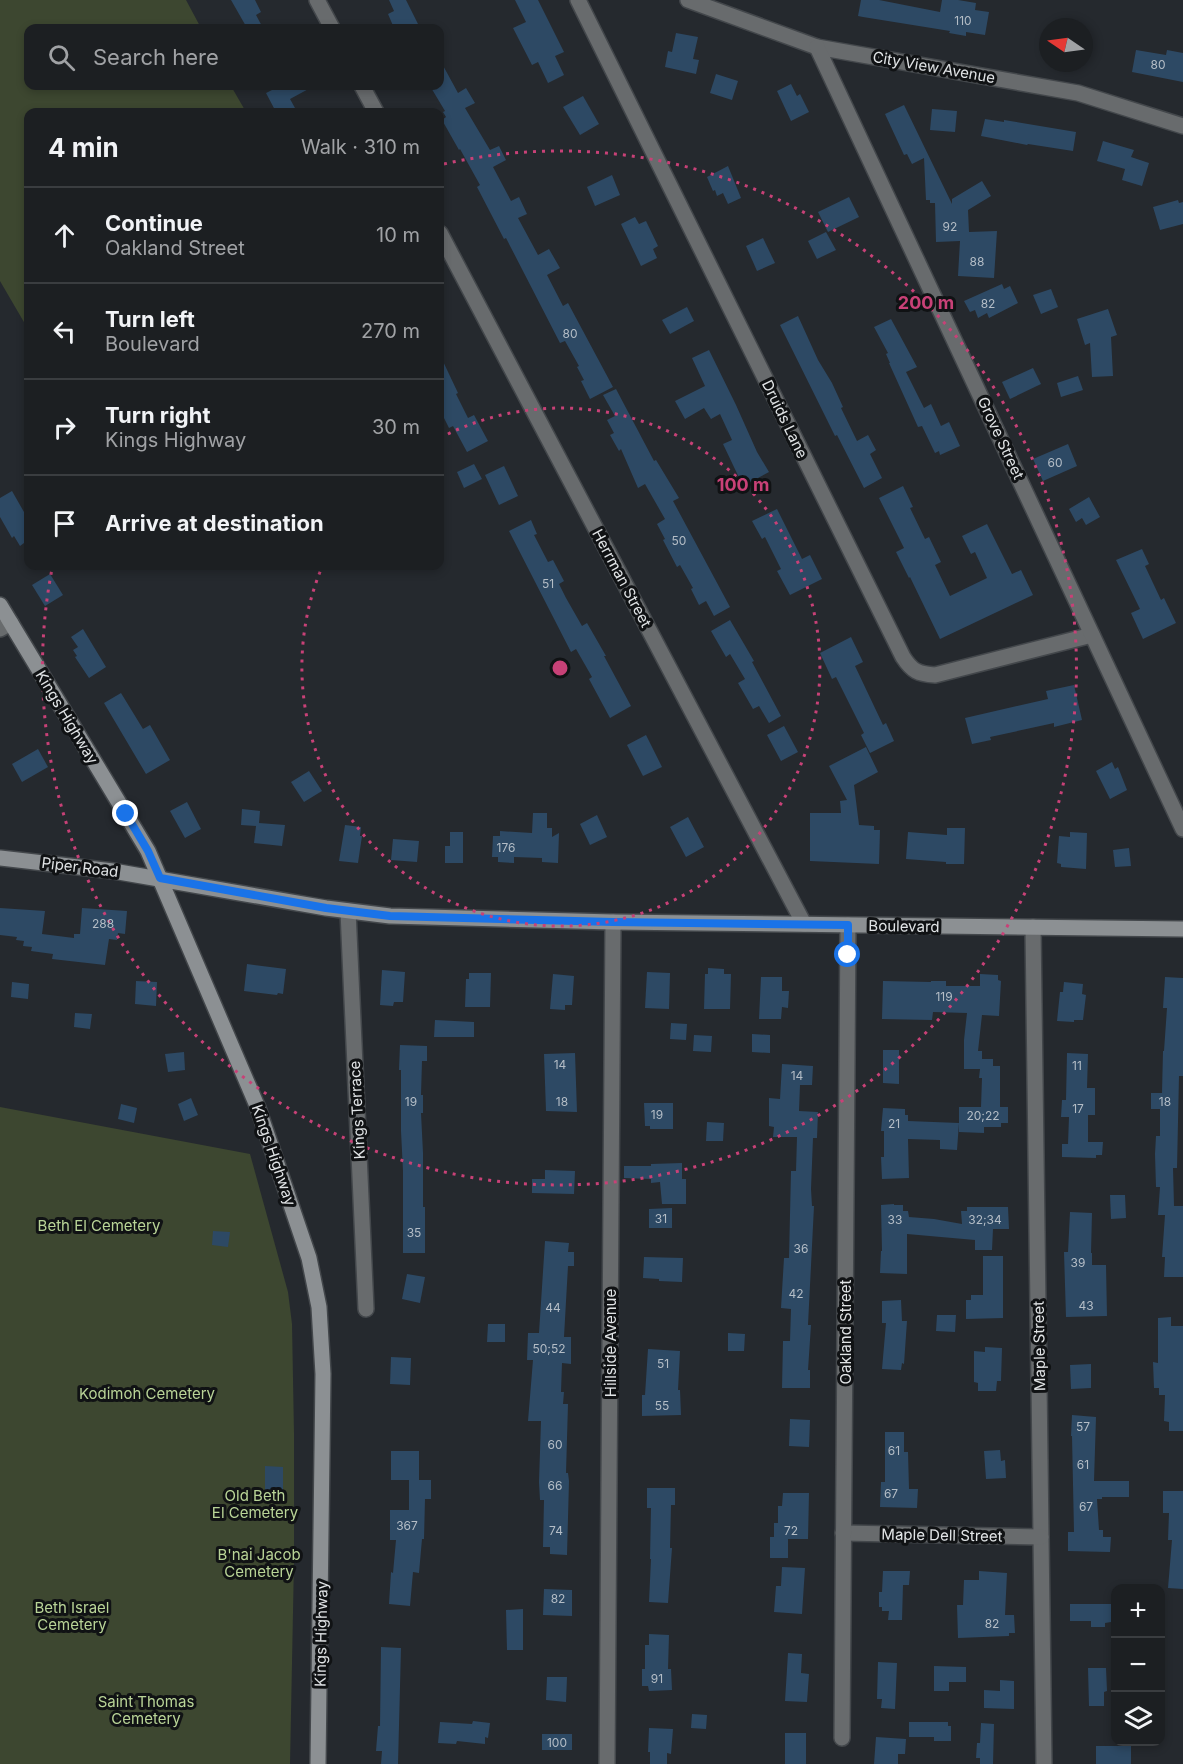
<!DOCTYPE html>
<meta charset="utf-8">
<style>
:root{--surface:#1c1f22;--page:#292c2f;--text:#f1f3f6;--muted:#a0a2a5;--line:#3a3d40}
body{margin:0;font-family:Inter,sans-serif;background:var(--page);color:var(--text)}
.controls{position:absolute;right:18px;bottom:18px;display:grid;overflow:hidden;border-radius:12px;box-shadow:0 3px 9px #0003}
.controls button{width:54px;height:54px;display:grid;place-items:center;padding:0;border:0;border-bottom:2px solid var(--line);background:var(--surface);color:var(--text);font:30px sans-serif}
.compass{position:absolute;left:1039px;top:18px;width:54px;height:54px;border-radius:50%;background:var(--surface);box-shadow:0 3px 9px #0003;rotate:283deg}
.stop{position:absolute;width:18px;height:18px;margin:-14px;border:4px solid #1a73e8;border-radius:50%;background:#fff}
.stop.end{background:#1a73e8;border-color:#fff;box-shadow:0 2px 6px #0008}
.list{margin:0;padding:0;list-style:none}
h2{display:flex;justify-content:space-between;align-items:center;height:78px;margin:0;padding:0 24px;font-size:26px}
h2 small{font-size:20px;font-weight:400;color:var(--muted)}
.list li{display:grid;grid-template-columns:39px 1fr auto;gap:18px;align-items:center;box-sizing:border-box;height:96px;padding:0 24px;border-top:2px solid var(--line)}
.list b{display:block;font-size:22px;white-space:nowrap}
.list p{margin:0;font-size:20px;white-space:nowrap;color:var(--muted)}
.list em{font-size:20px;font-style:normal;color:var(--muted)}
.icon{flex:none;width:33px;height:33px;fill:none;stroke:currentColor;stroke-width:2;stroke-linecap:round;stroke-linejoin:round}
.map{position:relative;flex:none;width:1183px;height:1764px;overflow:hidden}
.search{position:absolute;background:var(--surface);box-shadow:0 3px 9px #0003;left:24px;top:24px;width:420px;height:66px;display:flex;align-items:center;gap:15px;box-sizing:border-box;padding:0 21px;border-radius:12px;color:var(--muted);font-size:22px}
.panel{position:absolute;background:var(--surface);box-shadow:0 3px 9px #0003;left:24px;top:108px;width:420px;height:462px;border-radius:12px}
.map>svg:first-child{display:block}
</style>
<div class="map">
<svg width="1183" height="1764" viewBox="0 0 1183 1764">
<rect width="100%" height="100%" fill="#25292e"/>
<!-- green -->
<g fill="#3d4730">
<path d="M0,0H186L201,28H28V86H231L246,112H28V329L0,281Z"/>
<path d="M0,1107L250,1154L288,1292L292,1324L294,1434V1561L290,1764H0Z"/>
</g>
<!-- building -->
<g fill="#2d4964">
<path d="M231,0H255L261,12L256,15L263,28H247Z"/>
<path d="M389,0H406L420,28H394L388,14L394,11Z"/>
<path d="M515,0H538L564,52L555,56L564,75L548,83L538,62L532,65L513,28L526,22Z"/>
<path d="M861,0H879L940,12L942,0H958L976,3L975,10L989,12L985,35L966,32V36L949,33L950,31L863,17L858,16Z"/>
<path d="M676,33L698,37L693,59L699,60L696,74L665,67L668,51L672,52Z"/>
<path d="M1136,50L1166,55L1167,50L1183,53V82L1132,72Z"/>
<path d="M440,60L458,93L466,88L475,103L465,108L490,150L499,146L506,160L493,167L511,201L519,197L527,214L518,218L538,255L549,249L560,268L547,275L563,306L568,303L613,387L590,399L581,381L584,380L577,367L579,366L565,341L560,343L506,238L504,239L477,187L480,185L460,149L459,150L442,120L446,117L443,112L445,111L430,86H440Z"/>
<path d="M716,74L738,81L732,100L710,93Z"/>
<path d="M791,84L797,96L800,94L809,112L791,121L777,91Z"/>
<path d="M280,86H314L290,99L295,108L288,112H276L266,93Z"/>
<path d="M583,96L599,124L580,135L563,107Z"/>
<path d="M904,105L952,204V199L982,181L991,196L968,210L969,232L997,231L994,278L958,276L960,241L936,242L935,203H930V200H926L924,158L912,164L907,154L904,155L885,114Z"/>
<path d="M932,109L957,111L955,132L930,130Z"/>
<path d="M985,119L1004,122V120L1076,132L1073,151L1028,144L1027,145L981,136Z"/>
<path d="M1103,141L1134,150L1131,157L1149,163L1142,186L1122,180L1125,169L1097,161Z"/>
<path d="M728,166L741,198L728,204L723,193L717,196L715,190L713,191L707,177Z"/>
<path d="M612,175L620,195L595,206L587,187Z"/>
<path d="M849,197L859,217L828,232L818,212Z"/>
<path d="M1178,200L1179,203L1183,202V224L1160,230L1153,207Z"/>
<path d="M635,217L639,224L646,221L658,246L653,249L657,258L641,266L621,224Z"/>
<path d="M826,232L836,250L817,259L808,241Z"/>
<path d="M763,238L775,263L757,271L746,246Z"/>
<path d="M1002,284L1004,289L1010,286L1018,303L989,318L987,313L978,318L975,310L970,312L964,301Z"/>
<path d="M1051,289L1058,307L1041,314L1033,295Z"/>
<path d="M687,307L694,321L670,334L662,320Z"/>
<path d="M1108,309L1117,335L1111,337L1113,376L1092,377L1090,343L1085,345L1077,319Z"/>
<path d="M798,316L818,360L832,383L843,407L841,408L857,441L868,435L876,450L870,454L882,478L864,488L837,435L835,436L780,325Z"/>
<path d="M891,319L917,367L906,372L924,408L931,404L941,426L949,422L960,446L940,455L939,451L935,453L922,426L918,427L889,363H890L886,354L888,353L874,327Z"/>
<path d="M709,350L736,405L757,452L769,472L743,486L723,444L732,440L720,414L711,419L704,408L685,419L675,401L705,386L692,358Z"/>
<path d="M440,355L458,393L456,394L468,418L474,415L488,441L467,452L453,426L449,428L440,410Z"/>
<path d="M1033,368L1041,384L1010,399L1002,382Z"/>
<path d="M1078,376L1083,390L1061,397L1057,383Z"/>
<path d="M616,389L654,461L656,460L679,498L673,501L730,607L714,616L706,601L699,605L691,589L693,588L680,565L677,567L663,540L665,539L657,524L665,519L645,484L638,488L621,449L619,451L610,435L614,433L607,420L615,416L603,395Z"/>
<path d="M1068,444L1077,466L1043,481L1033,459Z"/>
<path d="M474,464L482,479L464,488L457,472Z"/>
<path d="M504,466L518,496L499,505L485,475Z"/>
<path d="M903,486L913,507L910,508L925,539L929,537L941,562L935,565L950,596L987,578L975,552L971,554L962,536L987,524L1012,574L1021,570L1033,595L940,639L910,577L909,578L896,552L904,548L879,498Z"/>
<path d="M12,491L28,519V540L20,546L14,536L12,538L0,517V498Z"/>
<path d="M1089,497L1100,517L1086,525L1082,518L1076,522L1069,509Z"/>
<path d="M777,509L802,559L810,555L822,579L790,595L777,571L781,569L765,537L762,539L752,521Z"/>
<path d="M531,520L537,534L534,535L548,562L553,560L564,581L559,584L566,598L582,626L587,623L606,656H604L631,706L610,718L589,679L592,677L576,649L571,652L509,531Z"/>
<path d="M1142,549L1149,564L1145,566L1161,600L1164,598L1176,623L1143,639L1131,613L1140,609L1116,560Z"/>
<path d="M50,574L63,595L45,606L32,585Z"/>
<path d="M730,620L754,661L752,662L781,716L769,723L759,706L753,709L738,683L745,679L730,654L726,657L711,631Z"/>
<path d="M83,629L106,667L89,678L75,657L77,656L73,650L78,647L71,637Z"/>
<path d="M851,637L863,662L855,666L883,725L886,723L894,741L870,753L861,735L864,733L836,677L832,679L820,653Z"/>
<path d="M1074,685L1082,720L1054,727V723L990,737L991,740L972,744L965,718L1048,699L1046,691Z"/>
<path d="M121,693L143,729L150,725L170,760L146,774L104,703Z"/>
<path d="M784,726L798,752L781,761L767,735Z"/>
<path d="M646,735L662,767L643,776L627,745Z"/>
<path d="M866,747L878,772L854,785L859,825L874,826V830H880L879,864L810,861V813H841L840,801L847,800L829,766Z"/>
<path d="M38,749L48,767L22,782L12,764Z"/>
<path d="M1112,762L1115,769L1118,767L1127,790L1110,799L1096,771Z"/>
<path d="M309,771L322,791L304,802L291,782Z"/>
<path d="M187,802L201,829L185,838L170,811Z"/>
<path d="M242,809L260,811L259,823L285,825L282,846L254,843L256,826L241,825Z"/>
<path d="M533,813H547V828H552V837L559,833L558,863L542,862V858L514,857V863L498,862V857H492L493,836H500V831L532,833Z"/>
<path d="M597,815L607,837L590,845L580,824Z"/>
<path d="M688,817L704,847L686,857L670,827Z"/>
<path d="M345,825L361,827L360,836H362L358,863L339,861Z"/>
<path d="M947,828H965L964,864H946V862L906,859L908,832L947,835Z"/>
<path d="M450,832H463V863H445V846H450Z"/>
<path d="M1070,832L1087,833L1086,869L1061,867V864L1057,863L1059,836L1070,837Z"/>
<path d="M393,839L419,841L417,862L391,860Z"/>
<path d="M1129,848L1131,866L1115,867L1113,850Z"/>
<path d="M0,908L45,911L42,934L74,938V934H80L82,908L127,911L125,934L118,933L117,940L109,939L105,965L52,959L53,954L31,951L32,947L23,946L24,941L16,940L17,937L0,935Z"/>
<path d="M247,964L286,969L283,994L278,993L277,995L244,991Z"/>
<path d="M708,968L724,969V974H731L730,1009H704L705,974H708Z"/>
<path d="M382,970L405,972L403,1002H394L393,1006L380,1005Z"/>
<path d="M647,972L670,973L669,1009L645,1008Z"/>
<path d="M469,973H491L490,1007H465L466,979H469Z"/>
<path d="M553,974L574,976L572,1005H565V1010L550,1009Z"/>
<path d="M980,974L998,975V980L1001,981L999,1016L982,1015L978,1051H982V1059H993V1066H1000V1107H1008V1123H1001V1127H984V1133L959,1132V1107H981L982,1078H979L980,1069H964V1040L967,1013L933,1012L932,1020L882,1019L883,981L931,982V981H946V986H980Z"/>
<path d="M761,977H782V991H789L788,1008L782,1007L781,1019H759Z"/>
<path d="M1165,977L1183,978V1076H1179L1177,1168H1173L1174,1206H1183V1277H1164L1165,1257H1162L1165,1215H1158L1160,1187H1156L1155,1154L1156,1136H1160V1109H1151V1093H1162L1163,1051H1164L1167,1008H1163Z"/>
<path d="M136,981L157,982L156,1006L135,1004Z"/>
<path d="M12,982L29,984L28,999L11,997Z"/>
<path d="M1064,982L1083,984L1082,994L1086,995L1083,1020H1074V1022L1057,1021L1060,992H1063Z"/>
<path d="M75,1013L92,1014L90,1029L74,1027Z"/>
<path d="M435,1020L474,1022V1037H434Z"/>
<path d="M671,1023L687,1024L686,1040L670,1039Z"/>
<path d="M752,1034L770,1035V1053L752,1052Z"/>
<path d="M694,1035L712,1036L711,1052L693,1051Z"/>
<path d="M400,1045L427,1046V1061H422L421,1095H423V1113H421L423,1153V1207H425V1253H403V1171L401,1131V1070H399Z"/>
<path d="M883,1050H899V1084L883,1083Z"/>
<path d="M184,1052L185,1070L168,1072L165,1054Z"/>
<path d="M575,1053L577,1112L546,1111L544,1054Z"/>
<path d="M1067,1053L1088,1054L1087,1088H1095V1115H1088V1142H1103L1102,1155H1096V1158L1062,1157V1144H1068L1069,1117H1061L1062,1100H1066Z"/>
<path d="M782,1064L813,1066L812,1085H800L799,1111L818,1112L817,1138H813L811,1189L812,1206H814L808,1325H811L808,1370H810V1388H782L783,1341H790L791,1309L781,1308L784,1258H789L791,1171H796L797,1137H773L774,1127L769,1126V1098L780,1099Z"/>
<path d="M191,1098L198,1115L184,1121L178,1104Z"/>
<path d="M644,1103H673V1129H650V1126H645Z"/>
<path d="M121,1104L137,1108L134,1123L118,1119Z"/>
<path d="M883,1108L905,1109V1115H908V1121L959,1123L957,1150L940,1149V1140L908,1139L909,1178L882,1179L881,1157H884V1131H881Z"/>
<path d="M707,1122L724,1123L723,1141H706Z"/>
<path d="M682,1163V1179H686V1204H662L660,1182L651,1183V1179L624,1178V1166H651V1164Z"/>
<path d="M545,1170L575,1171L574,1194L532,1193V1179H545Z"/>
<path d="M1110,1195H1125L1126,1218L1111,1219Z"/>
<path d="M894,1204V1205H903V1211H908L909,1217L934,1219L962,1224L961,1211H967V1207H1008L1009,1229H993L992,1250H975V1240L907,1234V1274L880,1273L881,1251H882L881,1205Z"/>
<path d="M672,1208V1228H649V1209Z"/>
<path d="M1070,1212L1092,1213L1091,1253H1092V1265H1106L1107,1316L1066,1317L1064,1252H1068Z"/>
<path d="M213,1231L230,1232L228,1247L212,1245Z"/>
<path d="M545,1241L569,1243L568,1252H574V1266H568L564,1337H571V1364L562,1363L561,1392H564L563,1404H568L566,1473H568L569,1481L567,1555L550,1554V1547H543L544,1500H540L539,1482L541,1421H528L533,1360H527L528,1333H539Z"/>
<path d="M983,1256H1003V1318L966,1319V1300H971V1295H983Z"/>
<path d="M644,1257L683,1258L682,1282L659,1281V1279L643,1278Z"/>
<path d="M407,1274L425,1277L420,1303L402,1299Z"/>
<path d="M901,1300L902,1321H907L904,1364L902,1363L901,1370L882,1369L886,1323H882V1301Z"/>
<path d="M937,1315H956L955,1332L936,1331Z"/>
<path d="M1171,1317V1326H1183V1431H1169V1422L1164,1421L1165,1395H1159V1388H1154L1153,1362L1158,1363V1318Z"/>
<path d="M488,1324H505V1342H487Z"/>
<path d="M728,1333L745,1334L744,1351H728Z"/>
<path d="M985,1347L1002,1348L1001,1381H997L996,1391H978V1383L974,1382V1351L985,1352Z"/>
<path d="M648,1349L680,1351L678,1390H680L681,1415L642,1416V1395H645Z"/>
<path d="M391,1357L411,1358L410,1385L390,1384Z"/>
<path d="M1091,1364V1388L1071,1389L1070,1365Z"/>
<path d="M1072,1415L1096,1417L1094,1481H1129V1497H1102V1499H1097L1099,1530H1103V1537H1111L1110,1552L1068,1551V1532H1074L1072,1436H1071Z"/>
<path d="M790,1419L810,1420L809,1447L789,1446Z"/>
<path d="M885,1432H904V1452H908L909,1489H918L917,1508L880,1507L881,1482H885Z"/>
<path d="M1000,1450L1001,1461L1005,1460L1006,1478L986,1479L984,1451Z"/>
<path d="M391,1451H419V1480H431V1499H425L424,1539H422L419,1573L413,1572L410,1606L389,1604L391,1572L393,1573L396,1540H390V1510H409V1480H391Z"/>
<path d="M265,1466L283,1467V1492H265Z"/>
<path d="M647,1488H675V1505H671L670,1548H672L668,1603L649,1602L651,1559H650L651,1508H647Z"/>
<path d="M1163,1491H1183V1589L1168,1588L1172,1540H1168L1169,1513H1163Z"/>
<path d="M783,1493H809L808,1539H788V1558H770V1537H774V1523H778V1506H782Z"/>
<path d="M782,1567L805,1568L802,1614L774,1612L776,1586H781Z"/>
<path d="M883,1571H910L909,1585H903L902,1620H888L889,1611H882V1607H879V1592H882Z"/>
<path d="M979,1571L1007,1573L1005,1615H1014L1015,1633H1009V1636L958,1638L957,1605H963L964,1580H979Z"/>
<path d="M544,1589L572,1590V1616L543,1615Z"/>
<path d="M1070,1604H1116V1617H1111V1622L1105,1623V1627H1091V1621H1070Z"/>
<path d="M523,1609V1650H507L506,1610Z"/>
<path d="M649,1634L669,1635L668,1669H671L672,1690L649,1691L648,1686H642V1669H645V1645H649Z"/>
<path d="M381,1647L401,1648L398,1764H381L382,1751H376L378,1726H380Z"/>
<path d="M788,1653L802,1654L801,1673L809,1674L807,1702L785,1701Z"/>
<path d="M878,1662L897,1663L895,1709L881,1708L882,1699H877Z"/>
<path d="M934,1666L966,1667V1682H949V1691H934Z"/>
<path d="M1088,1668H1106L1107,1691L1104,1692V1706H1089Z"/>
<path d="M547,1677H567L566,1702L546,1700Z"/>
<path d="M1000,1680L1014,1681V1709L984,1708V1690L1000,1691Z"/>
<path d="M692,1714L707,1715L706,1729L691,1728Z"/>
<path d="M473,1721L490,1723L488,1738L485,1737V1744L457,1741L456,1744L438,1743L440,1722L472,1724Z"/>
<path d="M909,1722H948V1726H951V1741H934V1737H909Z"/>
<path d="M981,1723L994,1724L993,1764H980V1758H976L977,1743H980Z"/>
<path d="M649,1728L673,1729L671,1754L667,1753V1764H650V1752H648Z"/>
<rect x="785" y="1733" width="21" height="31"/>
<rect x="542" y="1734" width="30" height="16"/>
<path d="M876,1737L906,1739L905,1754H898V1764H874Z"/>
<rect x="1096" y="1746" width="35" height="18"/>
</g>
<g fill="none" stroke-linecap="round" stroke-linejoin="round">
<defs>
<g id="street">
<path d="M317,0L332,28"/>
<path d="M578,0L903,657C912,671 918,674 935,675L1092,635"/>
<path d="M688,0L817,47L1078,93L1183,126"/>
<path d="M817,47L1183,829"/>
<path d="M362,86L376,112"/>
<path d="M440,233L804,924"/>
<path d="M0,629L11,623"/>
<path d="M348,911L366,1309"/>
<path d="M1033,927L1044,1764"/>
<path d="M843,1533L1041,1537"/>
<path d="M842,1738L848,925"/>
<path d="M607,1764L613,922"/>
</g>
<g id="secondary">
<path d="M0,605L148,851L258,1108L309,1258L319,1307L323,1374L318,1764"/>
<path d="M0,858L113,871L326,908L390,916L613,922L1183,929"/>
</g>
</defs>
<!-- street casing -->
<use href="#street" stroke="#43474b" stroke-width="18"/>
<!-- secondary casing -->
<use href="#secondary" stroke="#43474b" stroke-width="18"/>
<!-- street -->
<use href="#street" stroke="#686b6d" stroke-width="15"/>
<!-- secondary -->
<use href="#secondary" stroke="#8c9093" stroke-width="15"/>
</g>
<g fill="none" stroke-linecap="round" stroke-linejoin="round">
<!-- route -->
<path stroke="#1a73e8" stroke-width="8" d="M126,814L148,851L160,878L326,908L390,916L613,922L848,925V955"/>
</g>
<!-- distance rings -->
<g fill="none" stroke="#c84177" stroke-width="3" stroke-dasharray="3 6">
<path d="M440 438A259 259 0 1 1 322 567"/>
<path d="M444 164A517 517 0 1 1 52 569"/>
</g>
<g text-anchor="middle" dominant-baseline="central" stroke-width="6" stroke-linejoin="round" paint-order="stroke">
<!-- number labels -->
<g font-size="12" fill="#b4bdc6">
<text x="963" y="20">110</text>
<text x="1158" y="64">80</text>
<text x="950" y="226">92</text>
<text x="977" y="261">88</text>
<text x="988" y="303">82</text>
<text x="570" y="333">80</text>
<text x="1055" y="462">60</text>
<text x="679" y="540">50</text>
<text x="548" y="583">51</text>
<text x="506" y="847">176</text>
<text x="103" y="923">288</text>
<text x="944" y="996">119</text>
<text x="560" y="1064">14</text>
<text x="1077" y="1065">11</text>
<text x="797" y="1075">14</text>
<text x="411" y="1101">19</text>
<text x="562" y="1101">18</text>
<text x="1165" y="1101">18</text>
<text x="1078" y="1108">17</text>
<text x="657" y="1114">19</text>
<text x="983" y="1115">20;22</text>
<text x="894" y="1123">21</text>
<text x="661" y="1218">31</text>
<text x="895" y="1219">33</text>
<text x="985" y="1219">32;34</text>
<text x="414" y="1232">35</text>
<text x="801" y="1248">36</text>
<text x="1078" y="1262">39</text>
<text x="796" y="1293">42</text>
<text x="1086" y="1305">43</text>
<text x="553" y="1307">44</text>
<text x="549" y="1348">50;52</text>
<text x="663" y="1363">51</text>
<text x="662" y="1405">55</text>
<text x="1083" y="1426">57</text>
<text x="555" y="1444">60</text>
<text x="894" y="1450">61</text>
<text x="1083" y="1464">61</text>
<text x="555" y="1485">66</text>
<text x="891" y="1493">67</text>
<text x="1086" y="1506">67</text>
<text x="407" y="1525">367</text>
<text x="556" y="1530">74</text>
<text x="791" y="1530">72</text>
<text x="558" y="1598">82</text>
<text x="992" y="1623">82</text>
<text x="657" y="1678">91</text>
<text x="557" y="1742">100</text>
</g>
<!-- street labels -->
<g font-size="15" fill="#e1e4e6" stroke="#101214">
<text transform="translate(934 67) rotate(10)">City View Avenue</text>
<text transform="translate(785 419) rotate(64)">Druids Lane</text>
<text transform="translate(1001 438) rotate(65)">Grove Street</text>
<text transform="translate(622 578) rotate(62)">Herrman Street</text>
<text transform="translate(67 717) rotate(59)">Kings Highway</text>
<text transform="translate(80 867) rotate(7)">Piper Road</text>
<text transform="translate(904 926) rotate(1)">Boulevard</text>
<text transform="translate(357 1110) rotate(-93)">Kings Terrace</text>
<text transform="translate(274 1155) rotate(71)">Kings Highway</text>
<text transform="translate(845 1332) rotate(-90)">Oakland Street</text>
<text transform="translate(610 1343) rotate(-90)">Hillside Avenue</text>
<text transform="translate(1039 1346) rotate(-91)">Maple Street</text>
<text transform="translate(942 1535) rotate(1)">Maple Dell Street</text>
<text transform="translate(321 1634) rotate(-89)">Kings Highway</text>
</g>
<!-- park labels -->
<g font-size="15" fill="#b9d497" stroke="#101214">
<text x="99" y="1225">Beth El Cemetery</text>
<text x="147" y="1393">Kodimoh Cemetery</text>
<text x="255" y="1495">Old Beth<tspan x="255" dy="17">El Cemetery</tspan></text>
<text x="259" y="1554">B'nai Jacob<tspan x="259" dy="17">Cemetery</tspan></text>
<text x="72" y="1607">Beth Israel<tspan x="72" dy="17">Cemetery</tspan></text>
<text x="146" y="1701">Saint Thomas<tspan x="146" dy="17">Cemetery</tspan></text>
</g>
</g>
<circle cx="560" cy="668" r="9" fill="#c84177" stroke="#101214" stroke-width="3"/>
<g font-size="18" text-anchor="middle" font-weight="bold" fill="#c84177" stroke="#101214" stroke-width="6" stroke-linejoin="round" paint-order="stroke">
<text x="926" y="309">200 m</text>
<text x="743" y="491">100 m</text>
</g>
</svg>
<div class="controls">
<button>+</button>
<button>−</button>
<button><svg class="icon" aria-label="layers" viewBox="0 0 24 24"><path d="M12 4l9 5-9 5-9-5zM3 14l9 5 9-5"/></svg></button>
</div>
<svg class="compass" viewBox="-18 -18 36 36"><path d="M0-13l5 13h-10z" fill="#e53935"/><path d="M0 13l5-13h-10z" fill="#a0a2a5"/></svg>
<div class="stop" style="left:848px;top:955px"></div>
<div class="stop end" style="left:126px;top:814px"></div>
<div class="search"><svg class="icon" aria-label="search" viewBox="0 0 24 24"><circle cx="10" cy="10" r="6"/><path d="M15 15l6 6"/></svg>Search here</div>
<section class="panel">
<h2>4 min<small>Walk · 310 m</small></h2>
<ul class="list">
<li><svg class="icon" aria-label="ahead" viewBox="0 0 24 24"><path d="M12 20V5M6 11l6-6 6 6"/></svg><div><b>Continue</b><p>Oakland Street</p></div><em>10 m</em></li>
<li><svg class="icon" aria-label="left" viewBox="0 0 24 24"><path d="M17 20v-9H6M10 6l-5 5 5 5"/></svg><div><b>Turn left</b><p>Boulevard</p></div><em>270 m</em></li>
<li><svg class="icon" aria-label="right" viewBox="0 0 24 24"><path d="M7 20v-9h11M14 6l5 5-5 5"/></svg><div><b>Turn right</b><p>Kings Highway</p></div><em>30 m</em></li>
<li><svg class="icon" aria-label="arrive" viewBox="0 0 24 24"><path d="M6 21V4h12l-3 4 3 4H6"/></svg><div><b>Arrive at destination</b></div></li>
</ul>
</section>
</div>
